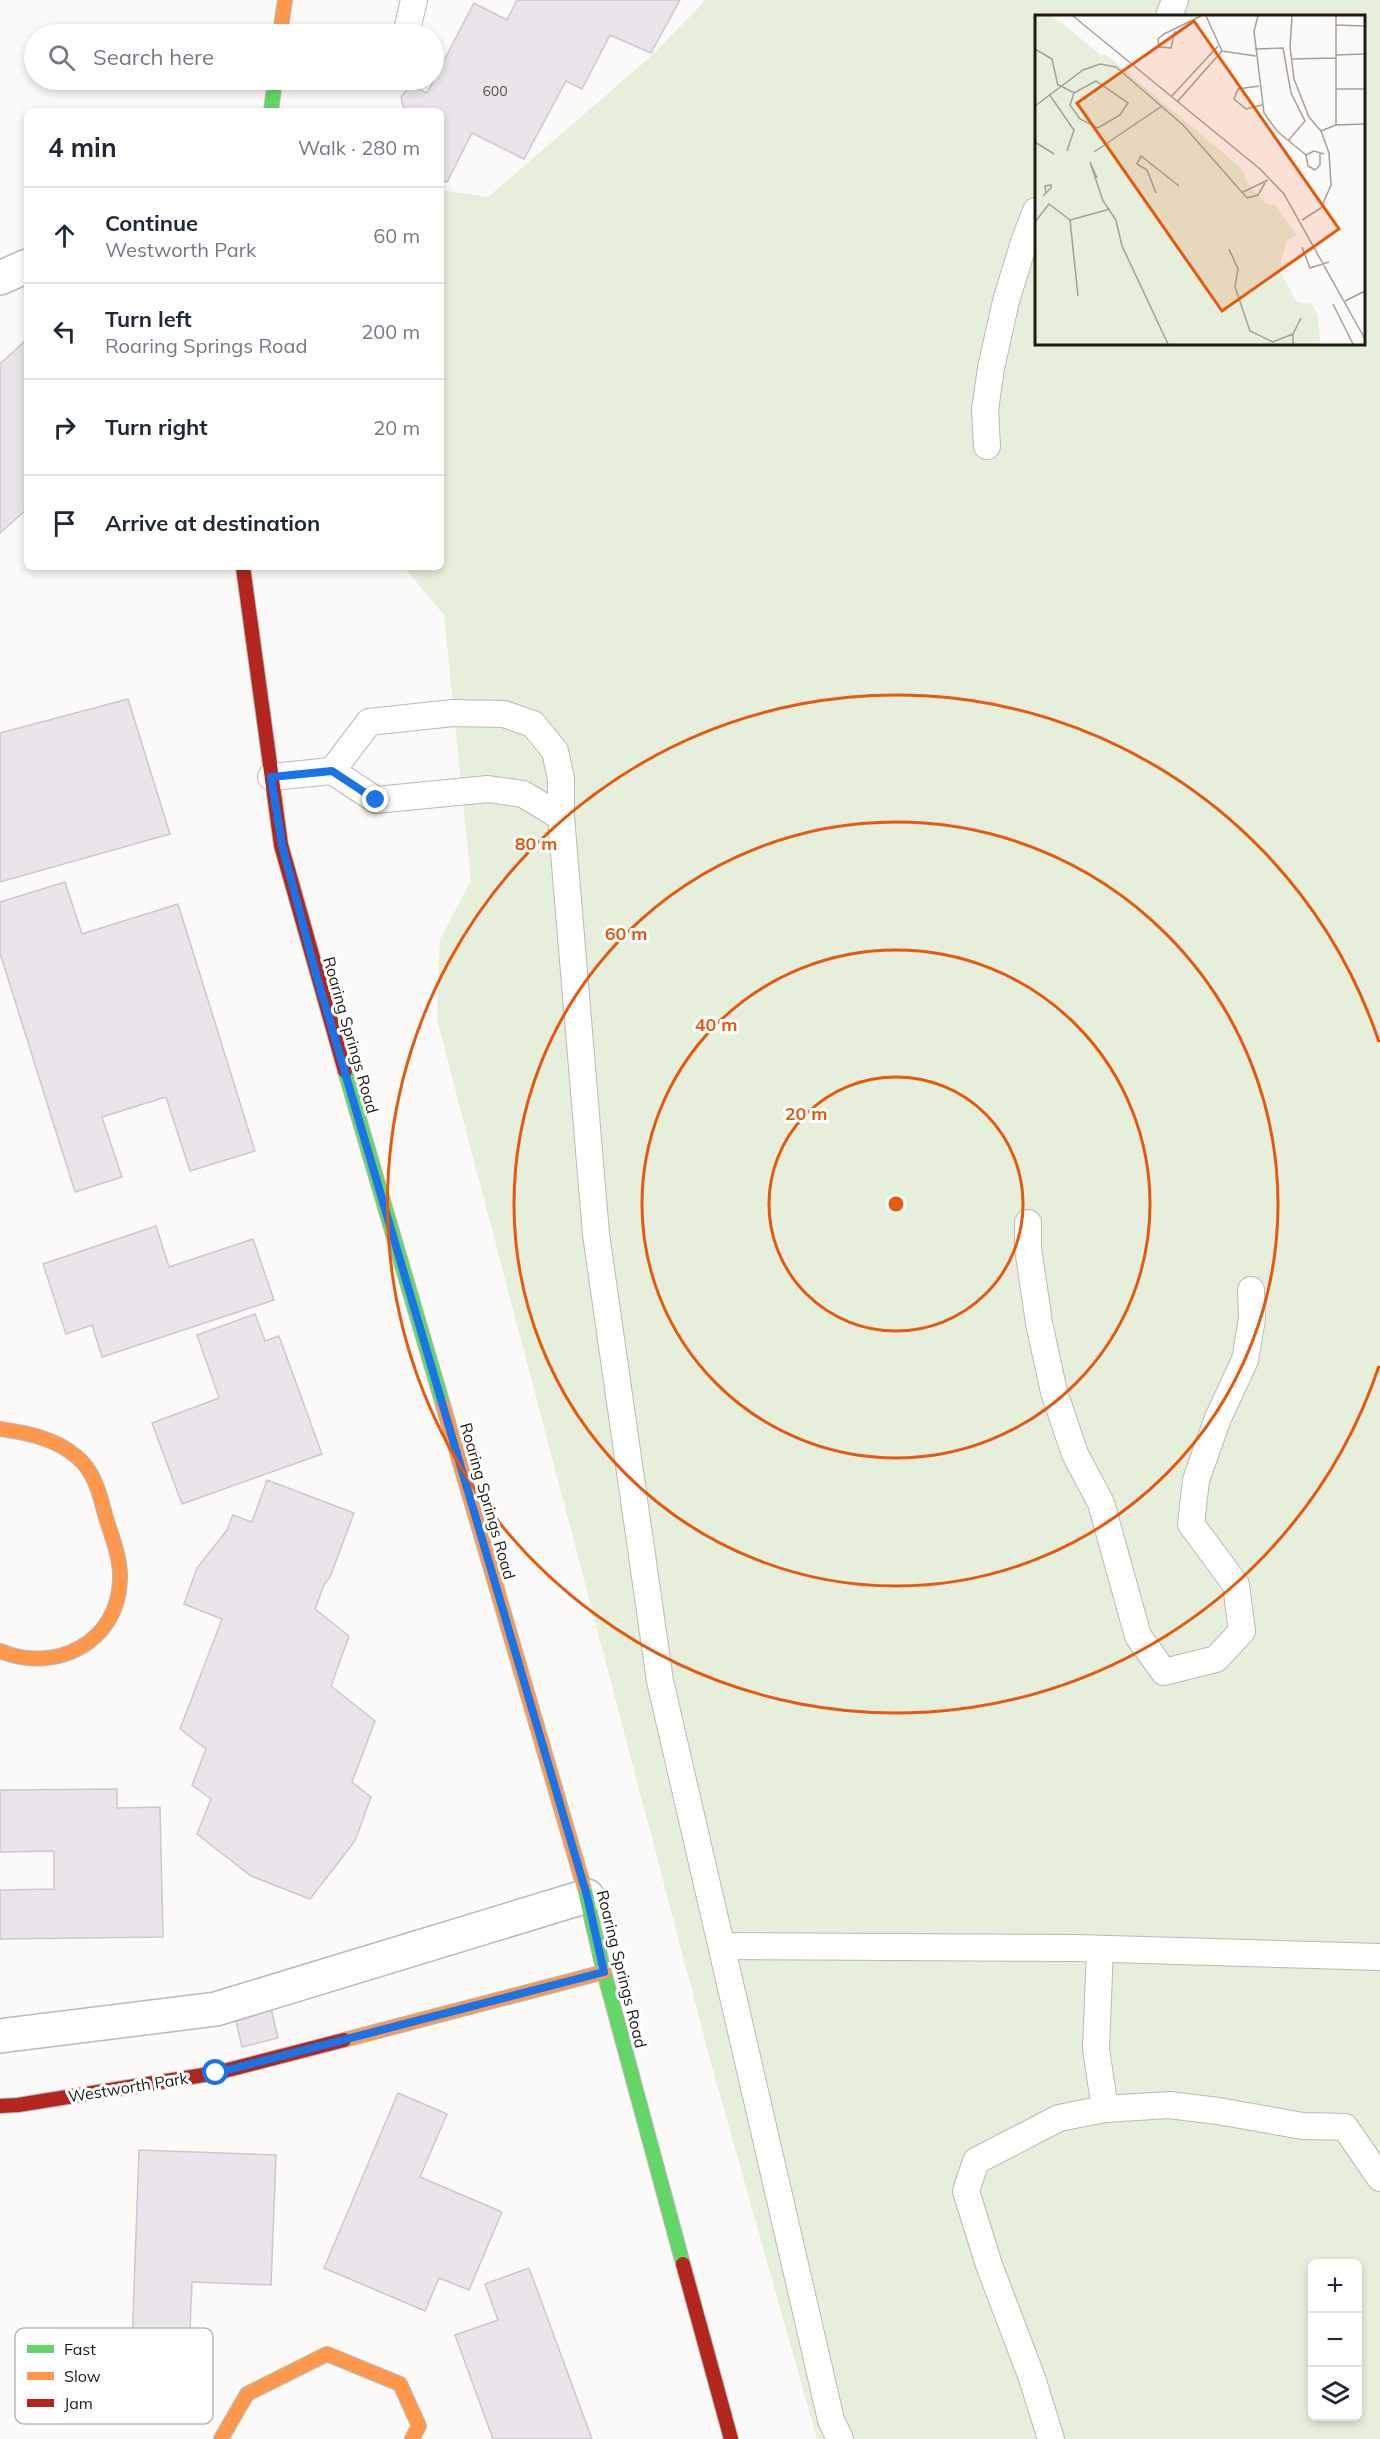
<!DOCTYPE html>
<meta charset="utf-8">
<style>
:root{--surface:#fff;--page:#f2f2f3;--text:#1f2937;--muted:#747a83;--line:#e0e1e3}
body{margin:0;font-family:Mulish,sans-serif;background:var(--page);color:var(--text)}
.controls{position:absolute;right:18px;bottom:18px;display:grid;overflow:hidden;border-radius:9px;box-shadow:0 3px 9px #0003}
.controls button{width:54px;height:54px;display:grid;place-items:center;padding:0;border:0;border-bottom:2px solid var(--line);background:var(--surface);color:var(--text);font:30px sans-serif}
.stop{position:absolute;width:18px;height:18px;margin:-14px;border:4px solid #1a73e8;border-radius:50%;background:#fff}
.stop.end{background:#1a73e8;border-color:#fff;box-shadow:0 2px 6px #0008}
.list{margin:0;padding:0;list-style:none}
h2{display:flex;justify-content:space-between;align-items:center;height:78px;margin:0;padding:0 24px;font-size:26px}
h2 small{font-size:20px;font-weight:400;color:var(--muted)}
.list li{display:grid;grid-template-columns:39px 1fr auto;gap:18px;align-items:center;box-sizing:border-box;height:96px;padding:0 24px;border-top:2px solid var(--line)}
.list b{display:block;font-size:22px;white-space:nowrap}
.list p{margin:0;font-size:20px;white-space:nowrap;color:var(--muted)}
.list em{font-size:20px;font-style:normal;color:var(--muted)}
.icon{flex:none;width:33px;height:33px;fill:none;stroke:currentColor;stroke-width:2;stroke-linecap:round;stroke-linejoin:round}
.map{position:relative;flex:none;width:1380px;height:2439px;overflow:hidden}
.search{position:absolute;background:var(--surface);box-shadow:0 3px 9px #0003;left:24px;top:24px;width:420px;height:66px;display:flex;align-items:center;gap:15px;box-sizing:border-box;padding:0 21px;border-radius:33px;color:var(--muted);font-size:22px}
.panel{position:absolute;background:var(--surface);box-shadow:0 3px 9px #0003;left:24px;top:108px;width:420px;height:462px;border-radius:9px}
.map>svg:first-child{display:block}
</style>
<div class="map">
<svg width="1380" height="2439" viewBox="0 0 1380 2439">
<rect width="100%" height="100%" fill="#fcfaf8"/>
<!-- green -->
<path fill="#e5efdb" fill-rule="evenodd" d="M703,0H1380V2439H817L711,2063L437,1020L440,939L471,881L444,615L404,567H441V190L488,197L647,60L703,3ZM1036,16H1364V344H1036ZM1312,2264H1358V2416H1312Z"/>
<!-- building -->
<g fill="#eae5eb" stroke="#ccc8cd" stroke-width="1.5">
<path d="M517,0H680L651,53L610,35L582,89L566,81L524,159L472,133L447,182L441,180V111H409L403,106L401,97L408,88L414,87L427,93L474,3L507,20Z"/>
<path d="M26,340L27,509L0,533V364Z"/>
<path d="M128,699L170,834L0,882V733Z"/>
<path d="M65,882L82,934L178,904L255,1151L190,1171L166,1097L102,1117L122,1177L75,1192L0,953V902Z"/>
<path d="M156,1226L169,1267L253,1239L274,1300L102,1357L92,1325L66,1334L43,1264Z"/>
<path d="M255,1314L265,1341L279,1336L322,1454L182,1504L152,1423L219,1398L197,1335Z"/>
<path d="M267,1480L354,1513L330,1577L324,1585L315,1609L349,1636L331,1686L375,1721L352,1782L371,1797L355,1841L310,1899L251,1876L197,1834L211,1799L192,1785L206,1749L180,1729L222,1619L184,1604L197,1568L227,1530L233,1515L252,1522Z"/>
<path d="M117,1789V1808L160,1807L163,1937L0,1939V1890L54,1889V1851L0,1852V1790Z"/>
<path d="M271,2008L278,2038L242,2047L235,2017Z"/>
<path d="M398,2093L447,2114L420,2177L502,2212L469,2290L439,2278L425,2311L324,2268Z"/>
<path d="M139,2150L276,2155L271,2285L192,2282L188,2375L131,2373Z"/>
<path d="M529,2268L592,2439H493L455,2335L498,2320L485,2284Z"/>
</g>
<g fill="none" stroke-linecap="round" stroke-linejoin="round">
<defs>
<g id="lane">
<path d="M1169,16L1175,0"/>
<path d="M406,34L414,0"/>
<path d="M987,446L985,410L991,368L1006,301L1025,239L1036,211"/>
<path d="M332,771L369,722L453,713L504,714L533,724L555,751L561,779V817L596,1234L660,1681L831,2420L840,2439"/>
<path d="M271,777L332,771L376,800L488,789L523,794L561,817"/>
<path d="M1028,1223V1248L1039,1323L1054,1392L1075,1454L1101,1503L1138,1636L1164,1672L1216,1659L1242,1631L1236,1585L1191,1524L1196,1480L1218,1418L1245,1360L1252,1319L1251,1290"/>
<path d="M722,1946L1076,1948L1380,1957"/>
<path d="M1100,1949L1096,2049L1105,2109"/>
<path d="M1051,2439L1032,2378L989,2265L966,2191L976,2161L1059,2118L1105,2109L1169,2105L1218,2111L1303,2126L1345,2127L1380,2178"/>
</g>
<g id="street">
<path d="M0,278L27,266"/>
<path d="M0,2036L216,2009L587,1896"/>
</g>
<g id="fast">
<path d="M271,111L275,80"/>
<path d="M345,1071L443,1405"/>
<path d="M584,1887L604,1972L683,2264"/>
</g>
<g id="slow">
<path d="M280,34L285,0"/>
<path d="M443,1405L584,1887"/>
<path d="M0,1429C27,1433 55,1438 77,1457C95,1472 100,1495 106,1518C112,1537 121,1559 120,1580C118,1643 55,1674 0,1651"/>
<path d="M344,2040L604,1972"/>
<path d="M221,2439L247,2394L327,2354L400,2384L419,2426L412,2439"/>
</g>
<g id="jam">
<path d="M243,567L281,845L345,1071"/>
<path d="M0,2106L18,2105L216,2073L344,2040"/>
<path d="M683,2264L731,2439"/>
</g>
</defs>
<!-- lane casing -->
<use href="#lane" stroke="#bdb9b4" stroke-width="28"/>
<!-- street casing -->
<use href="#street" stroke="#bdb9b4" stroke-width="36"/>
<!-- fast casing -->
<use href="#fast" stroke="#bdb9b4" stroke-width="16"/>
<!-- slow casing -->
<use href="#slow" stroke="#bdb9b4" stroke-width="16"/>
<!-- jam casing -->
<use href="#jam" stroke="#bdb9b4" stroke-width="16"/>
<!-- lane -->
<use href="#lane" stroke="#fffefe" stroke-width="26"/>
<!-- street -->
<use href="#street" stroke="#fffefe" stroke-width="33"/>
<!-- fast -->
<use href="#fast" stroke="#63d668" stroke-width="14"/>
<!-- slow -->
<use href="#slow" stroke="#ff974d" stroke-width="14"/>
<!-- jam -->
<use href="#jam" stroke="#b3261e" stroke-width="14"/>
</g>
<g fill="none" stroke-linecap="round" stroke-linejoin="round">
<!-- route -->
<path stroke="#1a73e8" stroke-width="8" d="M216,2073L604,1972L587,1896L316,974L282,845L271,777L332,771L376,800"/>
</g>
<!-- distance rings -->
<g fill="none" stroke="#e8590c" stroke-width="3">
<circle cx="896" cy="1204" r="127"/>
<circle cx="896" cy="1204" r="254"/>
<circle cx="896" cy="1204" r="382"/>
<path d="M1379 1366A509 509 0 1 1 1379 1042"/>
</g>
<g text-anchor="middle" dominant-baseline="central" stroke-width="6" stroke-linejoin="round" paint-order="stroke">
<!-- number labels -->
<g font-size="14" fill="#524d48">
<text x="495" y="91">600</text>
</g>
<!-- street labels -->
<g font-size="16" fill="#201a11" stroke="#fff">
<text transform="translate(351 1035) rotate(74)">Roaring Springs Road</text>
<text transform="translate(488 1501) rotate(74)">Roaring Springs Road</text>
<text transform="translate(622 1969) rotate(76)">Roaring Springs Road</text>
<text transform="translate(128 2087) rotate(-9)">Westworth Park</text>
</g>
</g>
<!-- overview -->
<g transform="translate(1035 15)">
<rect width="330" height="330" fill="#fcfaf8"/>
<path d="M0,1H18L67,41L70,39L206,153L212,167L230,188L240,190L262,220L251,226L244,255L262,287L277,289L283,300L285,329H0Z" fill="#e5efdb"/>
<path fill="none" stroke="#a4a09c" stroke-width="1.5" d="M38,1L225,154L249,179L330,324M171,1L187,36L221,41M223,1L219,16L229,98L242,116L271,140M257,1L255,32L259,64L274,102L286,116M301,10L330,11M140,16L136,33L124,32L123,24L129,19L166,1M0,34L17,44L23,71M220,34L248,33L256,78L270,106L253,126M301,40L330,39M256,44L301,43M24,70L39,78L61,66L93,88L85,100L63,113L45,104L35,90L39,78M224,71L203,74L199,84L211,94L227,90M301,74H330M14,79L39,115L32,136M136,82L183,31M142,87L187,36M0,91L48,55L65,49L81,52L148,110L212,183L223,180L230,168M301,110V1M0,127L19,139M59,137L127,91M271,140L273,151L280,155L285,150V139M271,140L279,136L289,139M62,163L55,147L68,186L81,205L87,231L133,329M208,177L233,165M121,178L112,155L102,149L106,141L144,171M8,181L16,173V170L10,171L11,178M267,205L286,193L296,170L294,138L286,116L301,110L330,109M0,207L14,189L35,205M267,232L275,253L294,247M194,234L203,254L200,272L215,316L238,327L258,319M43,281L35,205L75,194M310,286L330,276M298,289L318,329M258,329V319L266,303"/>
<path fill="#e8590c" fill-opacity="0.15" stroke="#e8590c" stroke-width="3" d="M159,6L304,214L187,296L42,88Z"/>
<rect width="330" height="330" fill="none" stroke="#201a11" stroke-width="3"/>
</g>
<!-- legend -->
<rect x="15" y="2328" width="198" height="96" rx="9" fill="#fff" stroke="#bcbab8" stroke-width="1.5"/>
<rect x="27" y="2345" width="27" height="8" fill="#63d668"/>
<rect x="27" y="2372" width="27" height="8" fill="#ff974d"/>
<rect x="27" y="2399" width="27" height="8" fill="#b3261e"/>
<g font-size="16" fill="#201a11">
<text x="64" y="2355">Fast</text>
<text x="64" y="2382">Slow</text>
<text x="64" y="2409">Jam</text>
</g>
<circle cx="896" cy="1204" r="9" fill="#e8590c" stroke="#fff" stroke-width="3"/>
<g font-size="18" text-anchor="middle" font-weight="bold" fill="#e8590c" stroke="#fff" stroke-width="6" stroke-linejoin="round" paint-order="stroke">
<text x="536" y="850">80 m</text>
<text x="626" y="940">60 m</text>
<text x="716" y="1031">40 m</text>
<text x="806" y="1120">20 m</text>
</g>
</svg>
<div class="controls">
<button>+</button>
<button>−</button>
<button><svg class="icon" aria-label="layers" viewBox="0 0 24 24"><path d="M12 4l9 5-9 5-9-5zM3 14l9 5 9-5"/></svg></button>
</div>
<div class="stop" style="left:216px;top:2073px"></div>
<div class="stop end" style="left:376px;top:800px"></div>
<div class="search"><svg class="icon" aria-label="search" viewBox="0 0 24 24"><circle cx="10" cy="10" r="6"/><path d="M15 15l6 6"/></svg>Search here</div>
<section class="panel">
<h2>4 min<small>Walk · 280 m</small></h2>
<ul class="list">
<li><svg class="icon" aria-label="ahead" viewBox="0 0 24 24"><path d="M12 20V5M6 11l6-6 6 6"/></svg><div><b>Continue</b><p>Westworth Park</p></div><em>60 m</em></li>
<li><svg class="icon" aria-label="left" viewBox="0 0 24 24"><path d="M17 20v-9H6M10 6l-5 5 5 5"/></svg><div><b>Turn left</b><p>Roaring Springs Road</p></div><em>200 m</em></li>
<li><svg class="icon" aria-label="right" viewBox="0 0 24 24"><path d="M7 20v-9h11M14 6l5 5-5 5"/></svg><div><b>Turn right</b></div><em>20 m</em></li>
<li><svg class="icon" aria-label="arrive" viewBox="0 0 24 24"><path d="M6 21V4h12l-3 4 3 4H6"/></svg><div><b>Arrive at destination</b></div></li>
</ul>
</section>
</div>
